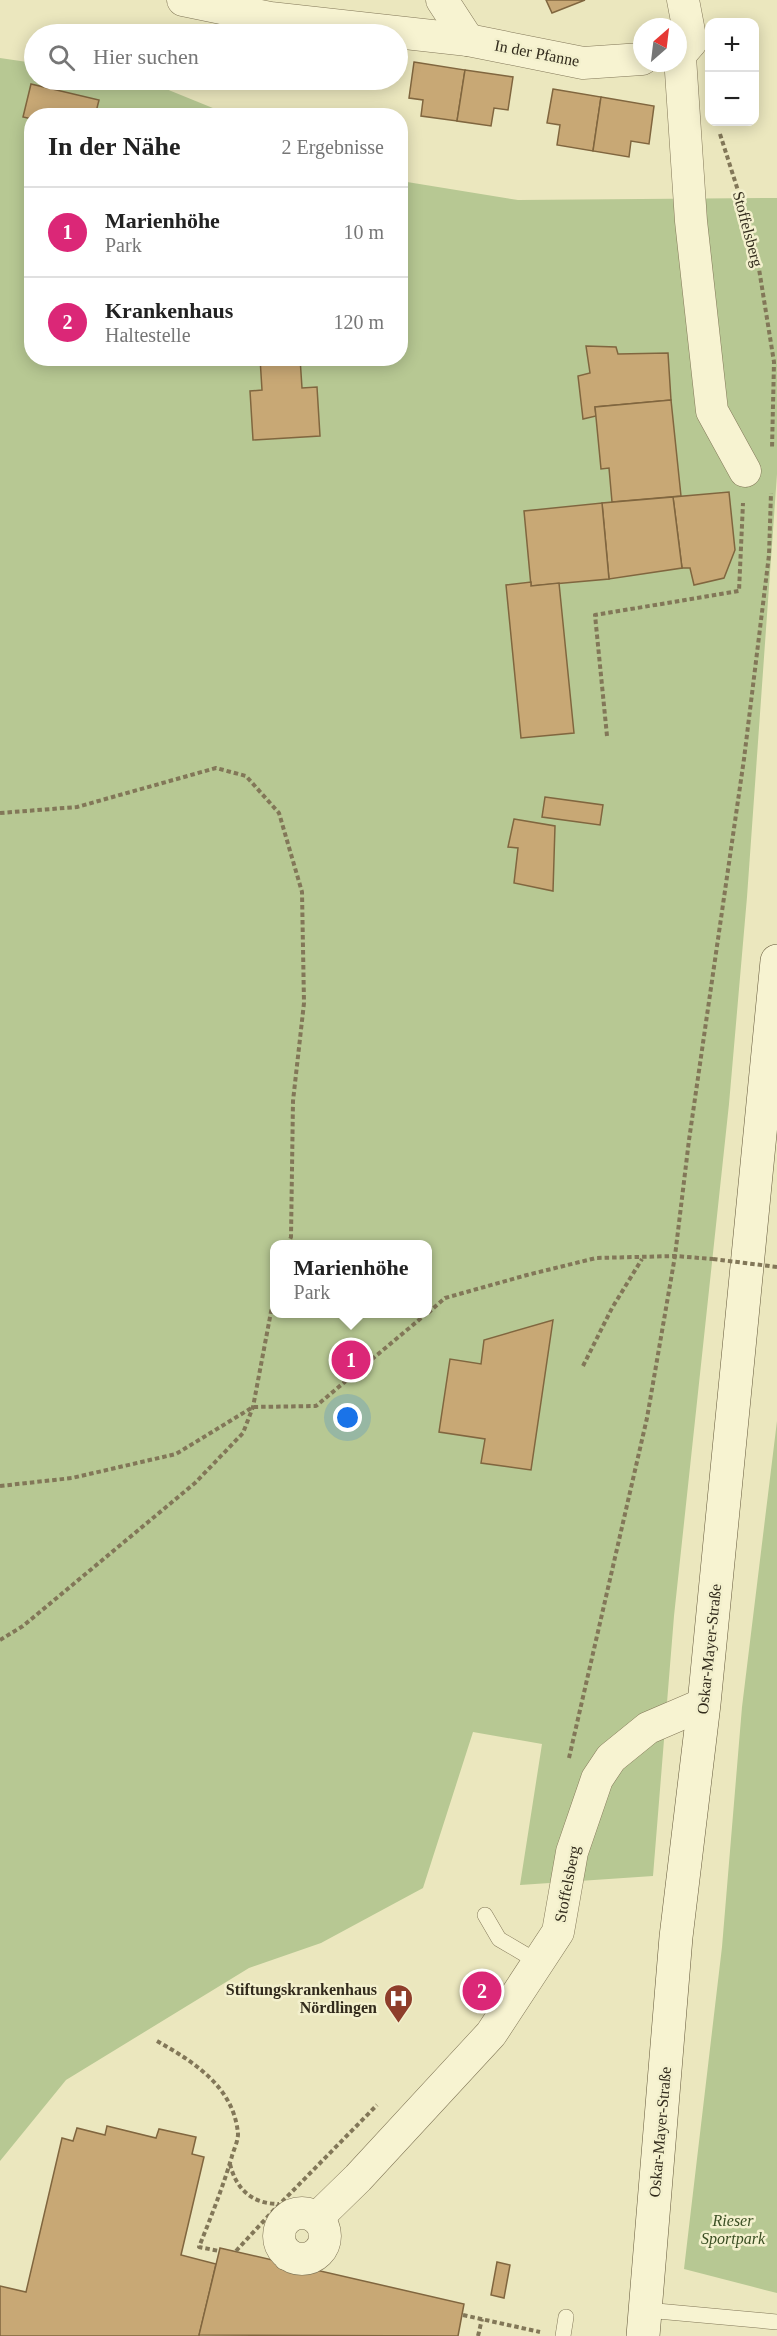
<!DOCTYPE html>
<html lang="de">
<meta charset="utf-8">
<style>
:root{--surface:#fff;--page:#f2f2f2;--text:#222;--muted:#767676;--line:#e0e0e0;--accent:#db2777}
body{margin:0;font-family:"Times New Roman",serif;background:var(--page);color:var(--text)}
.controls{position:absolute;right:18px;top:18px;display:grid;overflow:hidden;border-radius:12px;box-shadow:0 3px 15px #0003}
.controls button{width:54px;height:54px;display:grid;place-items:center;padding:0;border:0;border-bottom:2px solid var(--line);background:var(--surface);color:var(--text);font:30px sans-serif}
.compass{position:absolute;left:633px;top:18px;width:54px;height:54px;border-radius:50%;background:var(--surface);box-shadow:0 3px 15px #0003;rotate:28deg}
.you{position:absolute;left:348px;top:1418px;width:21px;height:21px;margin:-15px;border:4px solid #fff;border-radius:50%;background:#1a73e8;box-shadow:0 0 0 9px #1a73e833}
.badge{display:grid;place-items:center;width:39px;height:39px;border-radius:50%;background:var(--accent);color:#fff;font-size:20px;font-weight:700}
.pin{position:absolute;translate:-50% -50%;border:3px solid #fff;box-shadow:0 2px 6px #0006}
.popup{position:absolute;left:270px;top:1240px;width:162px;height:78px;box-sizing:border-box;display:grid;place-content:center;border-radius:12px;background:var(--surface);filter:drop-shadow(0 2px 4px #0005);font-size:20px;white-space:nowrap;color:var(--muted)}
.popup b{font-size:22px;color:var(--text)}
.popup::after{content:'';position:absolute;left:50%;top:100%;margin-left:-12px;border:12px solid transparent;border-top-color:var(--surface)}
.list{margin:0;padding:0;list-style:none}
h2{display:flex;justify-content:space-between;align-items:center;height:78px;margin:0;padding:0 24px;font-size:26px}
h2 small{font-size:20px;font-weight:400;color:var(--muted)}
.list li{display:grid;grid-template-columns:39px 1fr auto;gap:18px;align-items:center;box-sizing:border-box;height:90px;padding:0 24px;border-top:2px solid var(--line)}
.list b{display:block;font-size:22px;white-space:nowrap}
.list p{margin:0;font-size:20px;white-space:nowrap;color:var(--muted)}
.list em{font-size:20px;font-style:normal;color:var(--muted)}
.icon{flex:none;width:33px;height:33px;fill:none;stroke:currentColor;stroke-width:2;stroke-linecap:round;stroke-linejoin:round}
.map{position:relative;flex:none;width:777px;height:2336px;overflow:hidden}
.search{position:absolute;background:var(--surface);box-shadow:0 3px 15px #0003;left:24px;top:24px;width:384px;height:66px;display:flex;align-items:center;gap:15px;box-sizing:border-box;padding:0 21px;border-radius:33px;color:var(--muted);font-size:22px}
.panel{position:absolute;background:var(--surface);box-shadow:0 3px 15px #0003;left:24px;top:108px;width:384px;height:258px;border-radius:24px}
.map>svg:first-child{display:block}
</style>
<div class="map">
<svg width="777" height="2336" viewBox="0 0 777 2336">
<rect width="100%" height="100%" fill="#ebe7be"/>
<!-- green -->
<g fill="#b7c893" fill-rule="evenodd">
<path d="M0,58L34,63V80H144L230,115L32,116V358H400L401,181L518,200L777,198V474L747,897L729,1104L674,1616L653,1876L520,1885L542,1744L473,1732L423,1888L321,1943L249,1968L66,2080L0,2161ZM274,1244H428V1314H274Z"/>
<path d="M777,1421V2293L684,2269L722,1947L742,1707Z"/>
</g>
<!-- building -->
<g fill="#c8a875" stroke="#80663f" stroke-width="1.5">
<path d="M546,0H585L552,13Z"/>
<path d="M414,62L465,70L457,121L421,116L423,100L409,98Z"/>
<path d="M465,70L513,77L508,110L494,108L491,126L457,121Z"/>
<path d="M31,84L99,100L95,116H32V119L23,117Z"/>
<path d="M553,89L601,97L593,151L557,145L560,125L547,123Z"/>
<path d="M601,97L654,106L649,144L631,141L629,157L593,151Z"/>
<path d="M586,346L616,347L618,354L668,353L671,400L595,407L596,416L583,419L578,376L590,373Z"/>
<path d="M260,358H300L302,388L317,387L320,436L253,440L250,391L262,390Z"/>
<path d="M671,400L681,496L612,502L609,468L601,469L595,407Z"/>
<path d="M729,492L735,550L724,578L694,585L690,568H682L673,497Z"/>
<path d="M673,497L682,568L609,579L602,503Z"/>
<path d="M602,503L609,579L531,586L524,511Z"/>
<path d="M531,582V586L559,583L574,733L521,738L506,585Z"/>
<path d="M545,797L603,805L600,825L542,817Z"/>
<path d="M514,819L555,826L553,891L514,883L518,848L508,847Z"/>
<path d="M553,1320L531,1470L481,1463L485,1439L439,1432L450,1359L481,1364L484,1340Z"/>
<path d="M107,2126L156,2138L159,2129L196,2137L192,2154L204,2157L181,2255L216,2264L199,2336H0V2286L26,2292L62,2138L73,2141L77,2128L105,2135Z"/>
<path d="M220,2248L464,2304L458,2336L199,2335Z"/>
<path d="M497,2262L510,2265L504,2298L491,2295Z"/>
</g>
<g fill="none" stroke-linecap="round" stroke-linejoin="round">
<defs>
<g id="service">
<path d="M485,1915L499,1939L538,1962"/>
<path d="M283,2262L288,2254"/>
<path d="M646,2310L777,2322"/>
<path d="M563,2336L566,2317"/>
</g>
<g id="minor">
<path d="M183,0L270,18L468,40L583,63L642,59"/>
<path d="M442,0L468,40"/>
<path d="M678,57L691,42L683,0"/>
<path d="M680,57L691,221L712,411L745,471"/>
<circle cx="302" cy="2236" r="23"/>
<path d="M317,2218L358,2178L491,2034L558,1932L572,1852L597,1779L611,1758L648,1728L704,1704"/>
</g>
<path id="secondary" d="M643,2336L676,1937L704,1704L777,961"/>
</defs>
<!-- service casing -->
<use href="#service" stroke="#827758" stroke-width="16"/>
<!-- minor casing -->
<use href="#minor" stroke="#827758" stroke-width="33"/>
<!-- secondary casing -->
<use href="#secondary" stroke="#64583b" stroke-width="34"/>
<!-- path -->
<g stroke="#827758" stroke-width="4" stroke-dasharray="4.5 3" stroke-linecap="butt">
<path d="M720,134L755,244L774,362L772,449"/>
<path d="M607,736L595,615L739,591L743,503"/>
<path d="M0,813L77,807L216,768L246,776L279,813L302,892L304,1003L293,1101L291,1237L288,1244"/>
<path d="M428,1313L445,1298L527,1275L596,1258L675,1256L713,1259"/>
<path d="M583,1366L612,1308L642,1259"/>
<path d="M0,1486L72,1478L176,1454L253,1407L316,1406L426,1314"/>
<path d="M0,1640L23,1626L195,1483L243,1433L253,1407L274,1296"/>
<path d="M569,1758L647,1418L675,1256L689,1140L744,759L769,555L771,493"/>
<path d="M157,2041C194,2062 234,2087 238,2134C238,2141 234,2149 232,2156C223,2187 211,2217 199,2247L219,2251"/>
<path d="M230,2164C236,2189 252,2204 279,2204"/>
<path d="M236,2251L273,2211L377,2105"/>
<path d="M463,2315L540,2332"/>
<path d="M478,2336L482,2319"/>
</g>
<!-- service -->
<use href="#service" stroke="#f7f3d1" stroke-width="15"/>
<!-- minor -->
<use href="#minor" stroke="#f7f3d1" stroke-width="32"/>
<!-- secondary -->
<use href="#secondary" stroke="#f7f3d1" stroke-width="33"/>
<!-- path-bridge -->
<path stroke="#827758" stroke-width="4" stroke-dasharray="4.5 3" stroke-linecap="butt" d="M713,1259L777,1267"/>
</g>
<!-- icons -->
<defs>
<symbol id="hospital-pin" viewBox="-11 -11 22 30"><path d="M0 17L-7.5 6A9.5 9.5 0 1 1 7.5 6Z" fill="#8e3e2b" stroke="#f3f0cd"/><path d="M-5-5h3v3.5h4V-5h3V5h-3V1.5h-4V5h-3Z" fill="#fff"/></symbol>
</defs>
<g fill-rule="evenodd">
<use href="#hospital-pin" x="382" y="1982" width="33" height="45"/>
</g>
<g text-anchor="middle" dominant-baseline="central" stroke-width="5" stroke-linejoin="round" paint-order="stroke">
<!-- street labels -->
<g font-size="16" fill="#322b1c" stroke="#f3f0cd">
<text transform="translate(537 53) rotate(11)">In der Pfanne</text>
<text transform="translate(748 229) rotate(75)">Stoffelsberg</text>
<text transform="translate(709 1649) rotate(-84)">Oskar-Mayer-Straße</text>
<text transform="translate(567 1884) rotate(-79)">Stoffelsberg</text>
<text transform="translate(660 2132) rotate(-85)">Oskar-Mayer-Straße</text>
</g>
<!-- poi labels -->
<g font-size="16" font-weight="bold" fill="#322b1c" stroke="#f3f0cd" text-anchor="end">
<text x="377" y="1989">Stiftungskrankenhaus<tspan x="377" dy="18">Nördlingen</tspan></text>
</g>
<!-- park labels -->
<g font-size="16" font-style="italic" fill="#3a4e23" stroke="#f3f0cd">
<text x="733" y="2220">Rieser<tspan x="733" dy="18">Sportpark</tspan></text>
</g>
</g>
</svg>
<div class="controls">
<button>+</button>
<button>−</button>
</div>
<svg class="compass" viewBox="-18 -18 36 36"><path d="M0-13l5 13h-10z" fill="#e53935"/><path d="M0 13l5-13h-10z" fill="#767676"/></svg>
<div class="you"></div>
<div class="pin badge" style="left:351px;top:1360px">1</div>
<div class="popup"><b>Marienhöhe</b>Park</div>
<div class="pin badge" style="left:482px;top:1991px">2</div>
<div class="search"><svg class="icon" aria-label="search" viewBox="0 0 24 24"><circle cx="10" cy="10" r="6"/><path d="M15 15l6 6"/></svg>Hier suchen</div>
<section class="panel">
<h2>In der Nähe<small>2 Ergebnisse</small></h2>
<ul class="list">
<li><span class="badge">1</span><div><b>Marienhöhe</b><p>Park</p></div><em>10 m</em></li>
<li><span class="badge">2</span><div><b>Krankenhaus</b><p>Haltestelle</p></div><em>120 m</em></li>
</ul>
</section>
</div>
